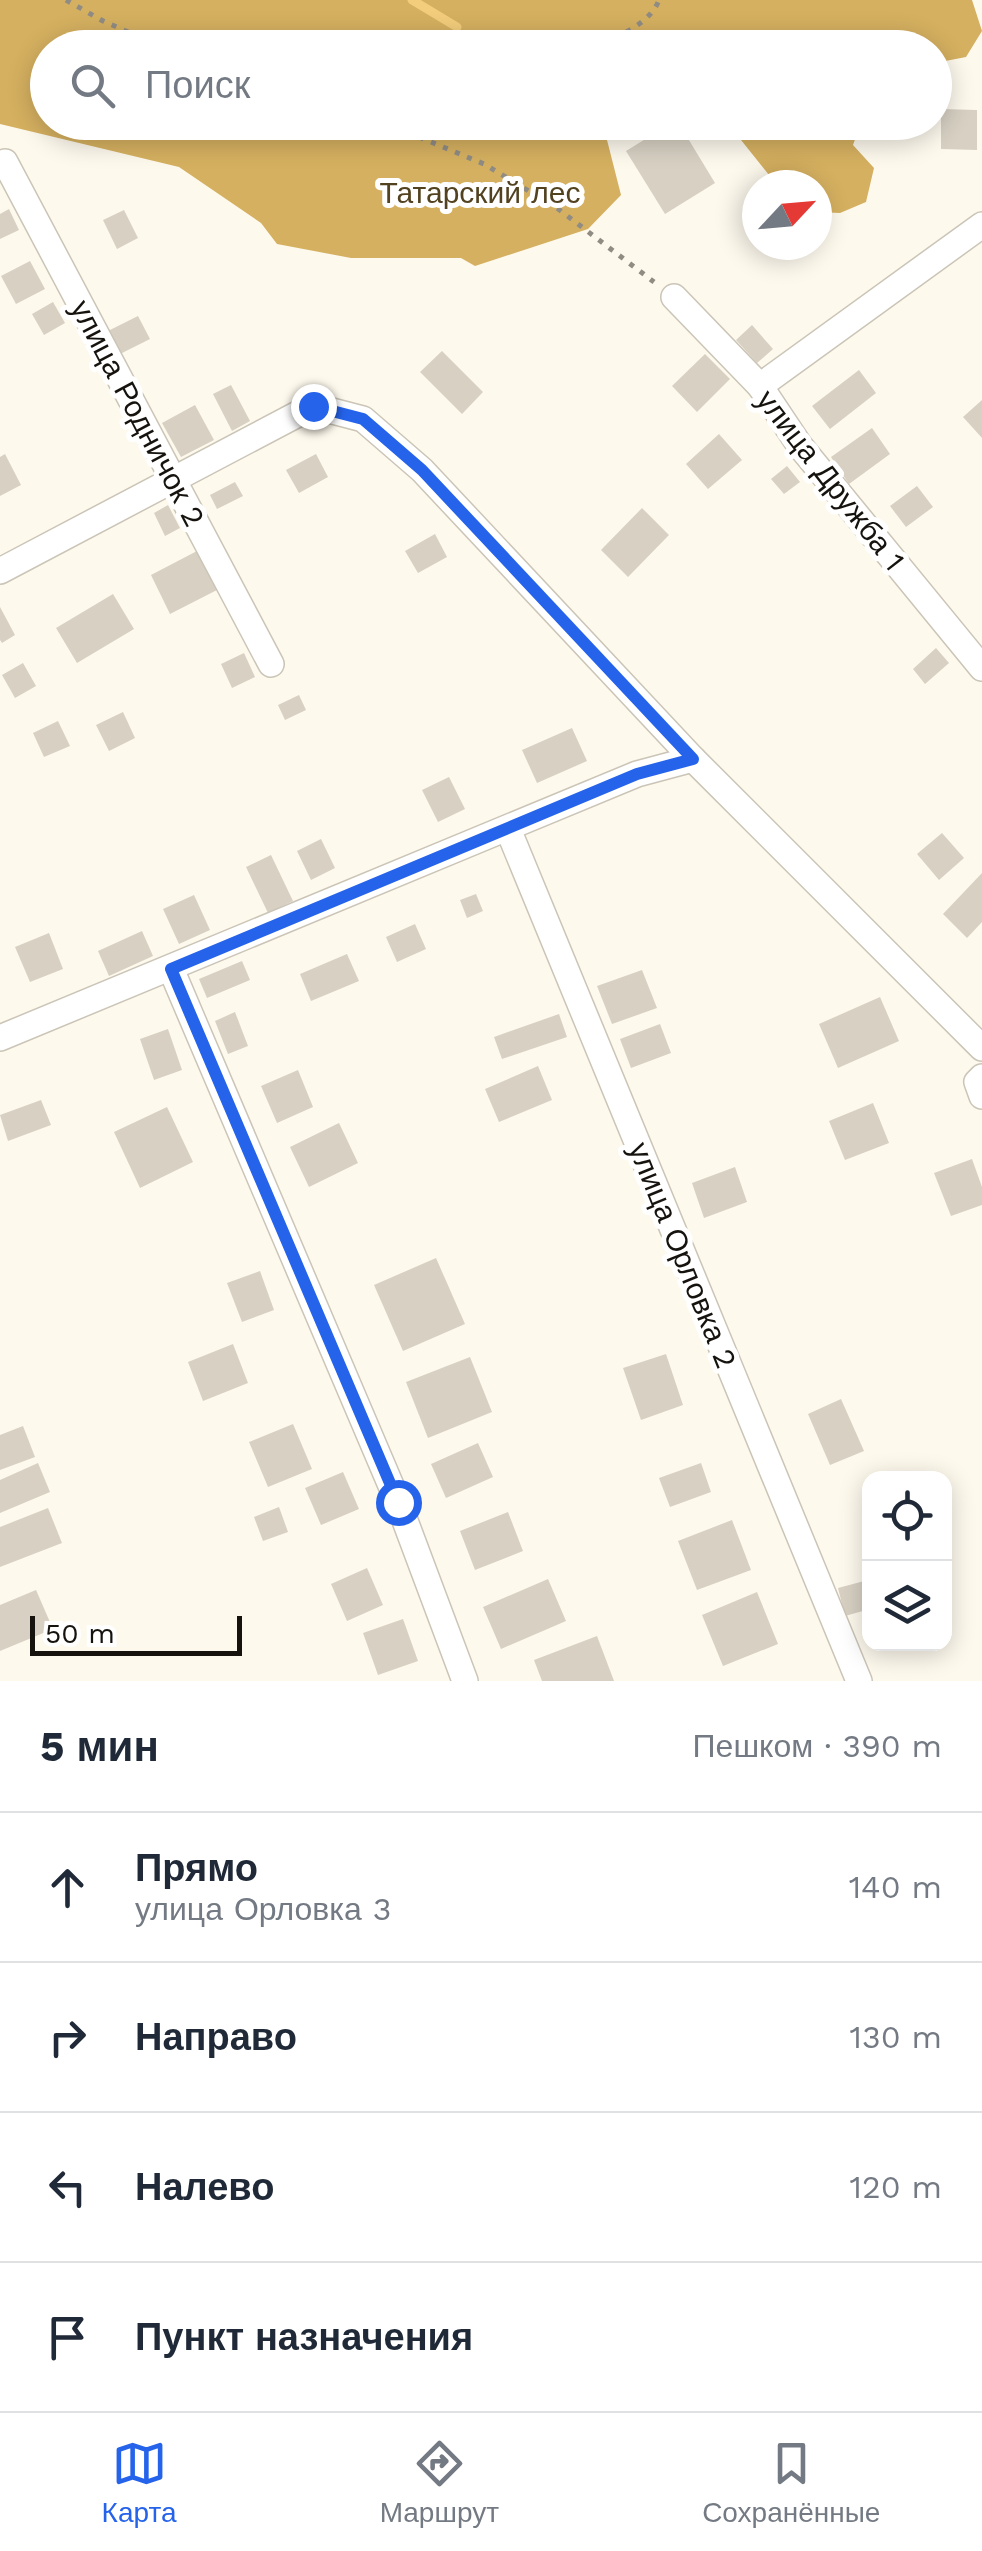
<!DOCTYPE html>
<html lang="ru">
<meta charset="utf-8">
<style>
:root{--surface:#fff;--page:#f2f2f3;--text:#1f2937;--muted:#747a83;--line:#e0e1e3;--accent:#2563eb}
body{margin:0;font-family:"Work Sans",sans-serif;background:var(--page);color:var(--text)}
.controls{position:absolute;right:30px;bottom:30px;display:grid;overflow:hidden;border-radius:20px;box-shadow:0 5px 25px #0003}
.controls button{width:90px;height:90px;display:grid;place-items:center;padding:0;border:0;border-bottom:2px solid var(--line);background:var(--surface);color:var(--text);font:50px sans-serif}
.compass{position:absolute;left:742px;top:170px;width:90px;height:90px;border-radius:50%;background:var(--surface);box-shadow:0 5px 25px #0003;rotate:64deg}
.scale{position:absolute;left:30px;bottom:25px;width:212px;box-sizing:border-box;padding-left:10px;border:5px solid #16130f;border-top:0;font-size:28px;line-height:35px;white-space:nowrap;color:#16130f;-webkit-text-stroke:8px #fff;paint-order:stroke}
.stop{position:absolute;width:30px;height:30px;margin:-22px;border:8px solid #2563eb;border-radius:50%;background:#fff}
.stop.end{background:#2563eb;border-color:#fff;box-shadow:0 2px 10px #0008}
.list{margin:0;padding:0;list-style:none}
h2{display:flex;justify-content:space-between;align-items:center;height:130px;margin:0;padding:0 40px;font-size:42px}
h2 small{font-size:32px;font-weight:400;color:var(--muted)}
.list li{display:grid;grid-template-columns:65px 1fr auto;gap:30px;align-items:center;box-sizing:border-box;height:150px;padding:0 40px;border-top:2px solid var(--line)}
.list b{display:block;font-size:38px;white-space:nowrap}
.list p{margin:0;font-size:32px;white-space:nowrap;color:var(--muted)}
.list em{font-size:32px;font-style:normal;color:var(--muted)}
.icon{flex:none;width:55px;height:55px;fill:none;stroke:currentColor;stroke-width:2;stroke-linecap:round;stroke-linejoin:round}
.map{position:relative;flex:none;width:982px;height:1681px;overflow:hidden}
.search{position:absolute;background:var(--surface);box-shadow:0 5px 25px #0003;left:30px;right:30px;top:30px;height:110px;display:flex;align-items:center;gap:25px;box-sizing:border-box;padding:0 35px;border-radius:55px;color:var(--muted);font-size:38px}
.sheet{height:730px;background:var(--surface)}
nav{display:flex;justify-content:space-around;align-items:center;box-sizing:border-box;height:140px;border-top:2px solid var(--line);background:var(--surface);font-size:28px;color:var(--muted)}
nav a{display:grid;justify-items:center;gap:5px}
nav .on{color:var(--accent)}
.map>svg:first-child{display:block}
</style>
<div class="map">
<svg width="982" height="1681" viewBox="0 0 982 1681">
<rect width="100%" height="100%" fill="#fef9ed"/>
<!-- forest -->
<g fill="#d5b060">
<path d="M0,0H972L982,31L966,57L935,63L934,48H48V122L613,123L606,136L621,195L588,229L475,266L461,258H351L277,244L261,223L179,167L0,124Z"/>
<path d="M715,123H861L853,145L874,168L866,202L840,213L817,212V185H777L737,135Z"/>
</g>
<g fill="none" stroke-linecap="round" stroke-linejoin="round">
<!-- stream -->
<path stroke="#f3cd7c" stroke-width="9" d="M412,0L457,27"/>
</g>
<!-- building -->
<g fill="#d7d0c3">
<path d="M941,109L977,110V150L941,149Z"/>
<path d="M673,122H678L715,183L665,214L626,151Z"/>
<path d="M9,209L19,230L0,239V214Z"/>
<path d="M124,210L138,238L117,249L103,220Z"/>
<path d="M30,261L45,289L16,304L1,276Z"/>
<path d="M53,302L65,323L44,335L32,314Z"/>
<path d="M138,316L150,339L120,354L108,331Z"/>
<path d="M752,325L773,349L757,363L736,340Z"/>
<path d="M442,351L483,392L462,414L420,372Z"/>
<path d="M705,354L730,379L697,412L672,386Z"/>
<path d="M859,370L876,393L830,429L812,406Z"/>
<path d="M231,385L250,421L232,431L213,394Z"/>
<path d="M982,400V438L963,417Z"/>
<path d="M195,405L214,440L181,457L162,423Z"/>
<path d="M872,428L890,454L849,484L831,457Z"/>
<path d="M719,434L742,460L708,489L686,464Z"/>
<path d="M5,454L21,485L0,496V457Z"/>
<path d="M316,454L328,477L299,493L286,470Z"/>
<path d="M787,466L800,482L784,494L771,479Z"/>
<path d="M235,482L243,496L217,509L210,495Z"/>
<path d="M917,486L933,507L906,527L890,506Z"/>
<path d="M168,505L180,528L165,536L154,513Z"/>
<path d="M642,508L669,535L628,577L601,550Z"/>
<path d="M435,534L447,557L418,573L405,551Z"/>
<path d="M197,551L217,590L170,614L151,575Z"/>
<path d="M113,594L134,629L77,663L56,628Z"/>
<path d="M0,607L15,635L2,643L0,640Z"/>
<path d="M936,648L949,663L925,684L913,669Z"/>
<path d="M244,653L255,677L232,688L221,664Z"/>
<path d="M23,663L36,686L15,698L2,675Z"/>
<path d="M299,695L306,710L285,720L278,705Z"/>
<path d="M123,712L135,738L109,751L96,725Z"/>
<path d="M58,721L70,746L44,757L33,733Z"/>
<path d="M572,728L587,761L537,783L522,750Z"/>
<path d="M449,777L465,809L438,822L422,790Z"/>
<path d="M942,833L964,858L939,880L917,854Z"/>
<path d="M321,839L335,868L311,880L297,851Z"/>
<path d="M271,855L293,901L268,913L246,867Z"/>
<path d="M982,873V922L967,938L943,914Z"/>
<path d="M476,894L483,911L467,918L460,900Z"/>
<path d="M194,895L210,930L179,944L163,909Z"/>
<path d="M415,924L426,949L397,962L386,937Z"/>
<path d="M142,931L153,956L109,976L98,951Z"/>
<path d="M49,933L63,969L30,982L15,947Z"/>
<path d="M347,954L359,981L311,1001L300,974Z"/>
<path d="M242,961L250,980L207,998L199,979Z"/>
<path d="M642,970L657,1008L612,1024L597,986Z"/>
<path d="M880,997L899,1041L838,1068L819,1024Z"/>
<path d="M235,1012L248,1046L228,1054L215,1021Z"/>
<path d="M559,1014L567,1037L502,1059L494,1037Z"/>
<path d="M660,1024L671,1053L631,1068L620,1039Z"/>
<path d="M168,1029L182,1070L154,1080L140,1039Z"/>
<path d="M538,1066L552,1100L499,1122L485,1089Z"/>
<path d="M298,1070L313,1107L277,1123L261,1086Z"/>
<path d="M41,1100L51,1125L8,1141L0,1115Z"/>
<path d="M873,1103L889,1143L845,1160L829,1121Z"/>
<path d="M167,1107L193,1162L140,1188L114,1132Z"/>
<path d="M339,1123L358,1163L309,1187L290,1147Z"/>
<path d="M972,1159L982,1187V1205L951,1216L934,1173Z"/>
<path d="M735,1167L747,1202L704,1218L692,1183Z"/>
<path d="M436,1258L465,1324L403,1351L374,1285Z"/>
<path d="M260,1271L274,1310L242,1322L227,1283Z"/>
<path d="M233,1344L248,1383L203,1401L188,1362Z"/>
<path d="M666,1354L683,1405L641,1420L623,1368Z"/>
<path d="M470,1357L492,1412L428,1438L406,1382Z"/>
<path d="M841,1399L864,1451L830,1465L808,1414Z"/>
<path d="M293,1424L312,1469L268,1487L249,1442Z"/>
<path d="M23,1426L35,1457L0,1470V1435Z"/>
<path d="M478,1443L493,1477L446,1498L431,1464Z"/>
<path d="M38,1463L50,1492L0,1513V1480Z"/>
<path d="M701,1463L711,1492L670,1507L659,1478Z"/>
<path d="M343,1472L359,1509L321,1525L305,1488Z"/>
<path d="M279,1507L288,1532L263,1541L254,1517Z"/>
<path d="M48,1508L62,1543L0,1567V1527Z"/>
<path d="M508,1512L523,1551L475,1570L460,1531Z"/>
<path d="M732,1520L751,1570L697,1590L678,1541Z"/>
<path d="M367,1568L383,1605L347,1621L331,1584Z"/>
<path d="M548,1579L566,1621L501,1649L483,1607Z"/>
<path d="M868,1580L870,1609L845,1616L838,1588Z"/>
<path d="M36,1590L53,1629L0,1651V1605Z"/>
<path d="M757,1592L778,1644L723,1666L702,1615Z"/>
<path d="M403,1619L418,1661L378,1675L363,1633Z"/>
<path d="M597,1636L614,1681H542L534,1660Z"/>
</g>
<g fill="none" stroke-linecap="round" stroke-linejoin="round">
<defs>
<g id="minor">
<path d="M5,162L271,664"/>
<path d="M674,297L760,386L800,446L982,668"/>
<path d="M760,386L982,225"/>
<path d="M0,571L313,406L363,419L422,470L693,759L982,1048"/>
<path d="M508,829L859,1681"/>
<path d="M171,969L398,1502L465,1681"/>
<path d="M0,1038L637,774L693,759"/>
<path d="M982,1077L977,1082L982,1096"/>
</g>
</defs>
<!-- minor casing -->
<use href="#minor" stroke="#cbc5b7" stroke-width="28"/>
<!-- path -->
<g stroke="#908c84" stroke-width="5" stroke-dasharray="5 8" stroke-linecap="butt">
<path d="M66,0L103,21L165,48"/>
<path d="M591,48C615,37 649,26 659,0"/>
<path d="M383,122L484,164L557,208L654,282"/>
</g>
<!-- minor -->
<use href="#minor" stroke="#fff" stroke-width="25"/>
</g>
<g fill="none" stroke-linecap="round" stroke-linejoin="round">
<!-- route -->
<path stroke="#2563eb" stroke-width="12" d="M313,406L363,419L422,470L693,759L637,774L171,969L398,1502"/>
</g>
<g text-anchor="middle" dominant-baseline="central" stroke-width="10" stroke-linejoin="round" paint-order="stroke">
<!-- park labels -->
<g font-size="30" fill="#524220" stroke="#fff">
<text x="480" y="192">Татарский лес</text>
</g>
<!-- street labels -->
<g font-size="30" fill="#16130f" stroke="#fff">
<text transform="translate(138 413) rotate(62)">улица Родничок 2</text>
<text transform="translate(831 480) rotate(52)">улица Дружба 1</text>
<text transform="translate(683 1255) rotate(68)">улица Орловка 2</text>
</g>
</g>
</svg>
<div class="controls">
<button><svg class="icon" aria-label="locate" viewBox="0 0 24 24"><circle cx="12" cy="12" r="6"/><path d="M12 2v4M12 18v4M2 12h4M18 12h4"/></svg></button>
<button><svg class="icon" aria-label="layers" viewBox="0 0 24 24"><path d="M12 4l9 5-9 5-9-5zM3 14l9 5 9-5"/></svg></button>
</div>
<svg class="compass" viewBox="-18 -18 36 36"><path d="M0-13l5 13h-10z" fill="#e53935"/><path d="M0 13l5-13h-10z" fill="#747a83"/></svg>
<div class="scale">50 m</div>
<div class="stop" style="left:398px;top:1502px"></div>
<div class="stop end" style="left:313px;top:406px"></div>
<div class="search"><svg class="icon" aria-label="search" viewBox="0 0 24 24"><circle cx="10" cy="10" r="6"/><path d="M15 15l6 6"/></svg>Поиск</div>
</div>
<section class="sheet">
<h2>5 мин<small>Пешком · 390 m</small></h2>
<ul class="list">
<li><svg class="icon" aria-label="ahead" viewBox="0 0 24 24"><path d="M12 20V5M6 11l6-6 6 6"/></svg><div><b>Прямо</b><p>улица Орловка 3</p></div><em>140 m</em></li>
<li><svg class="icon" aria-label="right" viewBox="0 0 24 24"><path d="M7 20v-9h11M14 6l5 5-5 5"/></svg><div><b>Направо</b></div><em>130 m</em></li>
<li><svg class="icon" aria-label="left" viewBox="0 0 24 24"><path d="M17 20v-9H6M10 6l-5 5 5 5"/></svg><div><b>Налево</b></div><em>120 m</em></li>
<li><svg class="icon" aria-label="arrive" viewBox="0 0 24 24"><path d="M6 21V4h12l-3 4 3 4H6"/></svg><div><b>Пункт назначения</b></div></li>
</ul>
</section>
<nav>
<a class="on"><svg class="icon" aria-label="map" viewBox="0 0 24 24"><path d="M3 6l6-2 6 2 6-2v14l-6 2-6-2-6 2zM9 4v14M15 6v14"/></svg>Карта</a>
<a><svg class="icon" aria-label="directions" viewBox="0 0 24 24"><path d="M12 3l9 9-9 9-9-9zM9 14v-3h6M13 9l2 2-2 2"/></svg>Маршрут</a>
<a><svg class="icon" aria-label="saved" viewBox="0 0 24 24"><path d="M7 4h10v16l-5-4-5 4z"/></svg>Сохранённые</a>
</nav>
